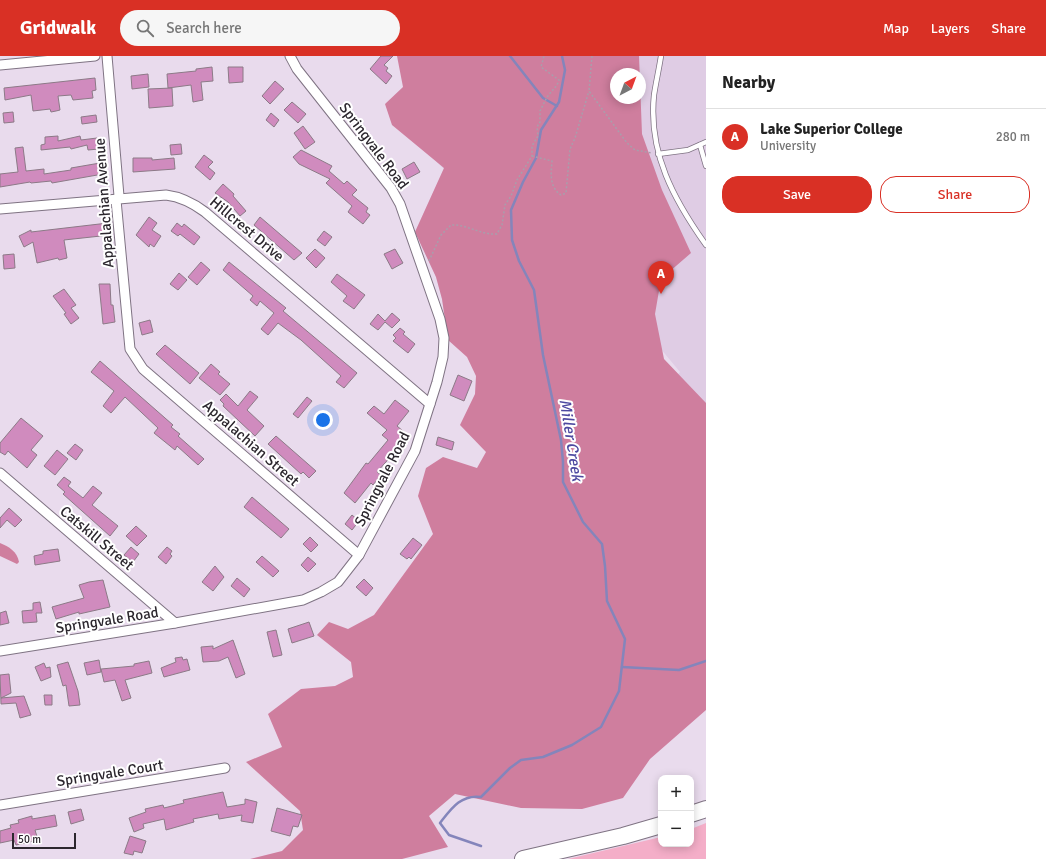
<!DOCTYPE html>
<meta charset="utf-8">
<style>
:root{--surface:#fff;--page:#f6f6f6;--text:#222;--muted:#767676;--line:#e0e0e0;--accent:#d93025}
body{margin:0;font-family:Signika,sans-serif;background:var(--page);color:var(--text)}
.controls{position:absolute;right:12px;bottom:12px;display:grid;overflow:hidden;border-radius:8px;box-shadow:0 2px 10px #0003}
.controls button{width:36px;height:36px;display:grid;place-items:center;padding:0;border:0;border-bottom:1px solid var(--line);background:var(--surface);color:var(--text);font:20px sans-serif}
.compass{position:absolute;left:610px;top:12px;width:36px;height:36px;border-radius:50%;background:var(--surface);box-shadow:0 2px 10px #0003;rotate:41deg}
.scale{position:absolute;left:12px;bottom:10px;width:64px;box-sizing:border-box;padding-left:4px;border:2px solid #2c272e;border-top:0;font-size:11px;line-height:14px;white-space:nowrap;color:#2c272e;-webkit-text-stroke:3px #fff;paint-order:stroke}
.you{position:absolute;left:323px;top:364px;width:14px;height:14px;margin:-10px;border:3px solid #fff;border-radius:50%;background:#1a73e8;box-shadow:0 0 0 6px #1a73e833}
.badge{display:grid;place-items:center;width:26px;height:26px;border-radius:50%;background:var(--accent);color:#fff;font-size:13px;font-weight:700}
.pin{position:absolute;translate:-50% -33px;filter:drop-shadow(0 1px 2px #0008)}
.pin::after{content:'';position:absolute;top:21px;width:14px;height:12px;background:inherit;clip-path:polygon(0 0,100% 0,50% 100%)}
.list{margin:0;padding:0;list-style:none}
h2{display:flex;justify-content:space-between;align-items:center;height:52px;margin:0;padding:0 16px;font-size:17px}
h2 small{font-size:13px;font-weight:400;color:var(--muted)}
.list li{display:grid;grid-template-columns:26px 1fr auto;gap:12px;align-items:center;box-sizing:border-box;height:56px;padding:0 16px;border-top:1px solid var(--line)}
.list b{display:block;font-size:15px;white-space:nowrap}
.list p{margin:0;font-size:13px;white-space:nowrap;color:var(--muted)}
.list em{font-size:13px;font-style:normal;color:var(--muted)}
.actions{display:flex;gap:8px;padding:12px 16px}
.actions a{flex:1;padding:9px 0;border:1px solid var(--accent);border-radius:16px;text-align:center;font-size:14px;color:var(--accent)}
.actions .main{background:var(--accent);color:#fff}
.icon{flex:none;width:22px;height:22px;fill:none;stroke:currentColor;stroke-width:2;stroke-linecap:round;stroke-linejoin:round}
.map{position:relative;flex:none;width:706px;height:803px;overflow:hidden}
header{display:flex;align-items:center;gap:24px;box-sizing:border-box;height:56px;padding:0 20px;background:var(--accent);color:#fff}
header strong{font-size:19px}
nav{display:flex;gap:22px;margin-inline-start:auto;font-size:14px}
.search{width:280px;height:36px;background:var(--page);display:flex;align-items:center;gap:10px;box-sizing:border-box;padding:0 14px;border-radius:22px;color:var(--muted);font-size:15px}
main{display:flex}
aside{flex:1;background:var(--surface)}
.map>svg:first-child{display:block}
</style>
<header>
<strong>Gridwalk</strong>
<div class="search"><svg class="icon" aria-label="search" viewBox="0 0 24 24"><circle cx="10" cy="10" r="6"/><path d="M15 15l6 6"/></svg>Search here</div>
<nav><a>Map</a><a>Layers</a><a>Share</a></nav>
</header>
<main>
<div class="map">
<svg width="706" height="803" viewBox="0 0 706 803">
<rect width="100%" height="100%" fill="#e9dbed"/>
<!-- built -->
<path fill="#dfcce4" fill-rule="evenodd" d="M460,0H706V475L634,366L680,316L587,204L448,284L442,243L436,221L415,176L444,113L437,106ZM616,18H640V42H616Z"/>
<!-- green -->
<path fill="#f4aec8" d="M706,767V803H568L661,781V788H691V773Z"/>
<!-- forest -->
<g fill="#cf7e9e" fill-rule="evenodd">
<path d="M397,0H639L642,78L662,134L691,197L661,223L655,258L664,303L706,347V654L650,703L623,742L582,753L521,752L455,738L429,760L448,791L402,803H250L282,795L303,774L300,755L246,706L282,691L268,658L301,633L335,630L353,621L351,606L317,579L329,566L348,573L374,559L433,478L418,440L426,412L443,401L477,412L486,396L460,369L475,338L476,320L467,301L448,284L442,243L436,221L415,176L444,112L392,69L385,48L403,31ZM616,18H640V42H616Z"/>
<path d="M0,487C9,491 17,495 19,506L17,508L0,500Z"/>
</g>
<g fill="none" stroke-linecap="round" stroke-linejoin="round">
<!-- stream -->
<g stroke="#8485bb" stroke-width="2.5">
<path d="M510,0L543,42L557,50"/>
<path d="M622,611L679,614L706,605"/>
<path d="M481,790L449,779L440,767C451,753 461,738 481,741L510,712L521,704L543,701L572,689L601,671L619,635L625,583L607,545L605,510L602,488L583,466L563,426V406L561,384L543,299L534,234L519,205L512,184L511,154L523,126L536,102L541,74L559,46L565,14L562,0"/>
</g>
</g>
<!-- building -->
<g fill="#d08bbe" stroke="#8c7a87">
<path d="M381,0H393L384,9L388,12L386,15L392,20L386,28L370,13Z"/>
<path d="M212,11L213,25L201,26L203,44L193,46L191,29L168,32L167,18L196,15V13Z"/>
<path d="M228,11H243V26L229,27Z"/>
<path d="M148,18L149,31L132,33L131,20Z"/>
<path d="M95,22L96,34L92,35L93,42L73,44L71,39L58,40L60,54L56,55L51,56L50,53L33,55L31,39L5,44L4,32Z"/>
<path d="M275,25L284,33L270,48L262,40Z"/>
<path d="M172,32L173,50L149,52L148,33Z"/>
<path d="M292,46L306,58L298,67L284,54Z"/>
<path d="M13,56L14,66L4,67L3,57Z"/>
<path d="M271,57L279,64L274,71L266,64Z"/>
<path d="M96,59L97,66L82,68L81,61Z"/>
<path d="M303,70L315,86L305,93L294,77Z"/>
<path d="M58,80V85L80,80L81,84L97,82L99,93L88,94L87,89L71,93L70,91L41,94V89L45,88V81Z"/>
<path d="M181,88L182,98L171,99L170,89Z"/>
<path d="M23,91L26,115L44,113V118L71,114V112L100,107L103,118L52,127L51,125L31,127L30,126L0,131V118L18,116L15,92Z"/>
<path d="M301,94L332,110L329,115L344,128L347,125L357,134L352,139L368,152L366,156L370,159L363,168L348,156L352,150L326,127L330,123L299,108L293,101Z"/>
<path d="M204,99L213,106L208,111L215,117L210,124L195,111Z"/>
<path d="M133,102H152V104L174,102L175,113L133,116Z"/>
<path d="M414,106L420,116L407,123L402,113Z"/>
<path d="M223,128L234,138L233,140L246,155L240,160L228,146L215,137Z"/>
<path d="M149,161L157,167L152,174L161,180L154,191L150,188L149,191L136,179Z"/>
<path d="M260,161L302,197L294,204L254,169Z"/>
<path d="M108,167L110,179L64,184L67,202L59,204L58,202L37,207L33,186L24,191L19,180L31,174V176Z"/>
<path d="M177,167L182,171L184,168L200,181L194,189L180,178L178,180L171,175Z"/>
<path d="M324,175L332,181L325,190L317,184Z"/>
<path d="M315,193L325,202L316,212L306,202Z"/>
<path d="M395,193L403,207L392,213L384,198Z"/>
<path d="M14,198L15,212L4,213L3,199Z"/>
<path d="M201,206L210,214L197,229L188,221Z"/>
<path d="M229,206L286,252L283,255L357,317L344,332L336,326L341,320L301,284L278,267L268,279L261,273L274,257L260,245L257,250L250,244L253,240L223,214Z"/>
<path d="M179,217L187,224L178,234L170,228Z"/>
<path d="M337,218L365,239L354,253L343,245L347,240L331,226Z"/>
<path d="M99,228H110L111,249H113L115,266L103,268Z"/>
<path d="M64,233L76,249L71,252L79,262L71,268L64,258L66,257L53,240Z"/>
<path d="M392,257L400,264L392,272L385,266L378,274L370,268L378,258L385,265Z"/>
<path d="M150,264L153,276L142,279L139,267Z"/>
<path d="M400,272L405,276L403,278L415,288L408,297L393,285L396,282L393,279Z"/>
<path d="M165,289L199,317L190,328L156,298Z"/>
<path d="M100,305L173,369L171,371L180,378L178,380L204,403L198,409L177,390L175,394L154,377L158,372L125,341L111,357L103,350L114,335L91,316Z"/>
<path d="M211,308L220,316L218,318L230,328L220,339L199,322Z"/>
<path d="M458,319L472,325L464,345L450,339Z"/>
<path d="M250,335L258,341L247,354L264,370L255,380L223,350L224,348L220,344L226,338L238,350Z"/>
<path d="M307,341L312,345L298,362L293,358Z"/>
<path d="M395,344L409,355L397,370L409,380L377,416L381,419L373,429L371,427L355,447L344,437L366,407L368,408L388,384L382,379L387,374L367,357L374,350L384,358Z"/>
<path d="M21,362L43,380L31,394L37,399L27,412L8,395L5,399L0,396V387Z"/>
<path d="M276,380L316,415L309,422L303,416L301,418L268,388Z"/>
<path d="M438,381L454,386L452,394L436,389Z"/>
<path d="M75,388L83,394L76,404L67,397Z"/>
<path d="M57,394L68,403L55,419L44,410Z"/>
<path d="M64,421L71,426L68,430L83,442L93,430L102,437L92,449L118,470L110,480L63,438L65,436L57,429Z"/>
<path d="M252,441L289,473L281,482L244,451Z"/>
<path d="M9,452L22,464L15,471L7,464L0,472V462Z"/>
<path d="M352,459L359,465L352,474L345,468Z"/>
<path d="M136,470L147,480L137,490L126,480Z"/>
<path d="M310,481L318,489L311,496L303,488Z"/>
<path d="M413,482L422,489L411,503L409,501L407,503L400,498Z"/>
<path d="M131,491L139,498L133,506L124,499Z"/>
<path d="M167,491L172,495L170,498L172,500L166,508L158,501Z"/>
<path d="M58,493L60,505L35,509L34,500L43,498V495Z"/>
<path d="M262,500L279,515L273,521L256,506Z"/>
<path d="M308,501L316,508L308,516L301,509Z"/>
<path d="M215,510L224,521L213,535L202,526Z"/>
<path d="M237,522L250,533L244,541L231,530Z"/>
<path d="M364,523L373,532L366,540L356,531Z"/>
<path d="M103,524L110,551L79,558V556L56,563L52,551L84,542L79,529L89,526Z"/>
<path d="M40,546L42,557H36L37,566L23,567L22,555L33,554V547Z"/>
<path d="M6,555L9,567L0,569V557Z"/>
<path d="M309,566L314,580L292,587L288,573Z"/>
<path d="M276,574L282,599L273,601L267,576Z"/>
<path d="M233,584L245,618L236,622L228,601L219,605L203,606L201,591L213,590V593Z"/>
<path d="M182,601L183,604L187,603L190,614L164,621L161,612L176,606L175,602Z"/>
<path d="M99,604L101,616L87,619L84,607Z"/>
<path d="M149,605L152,617L125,624L131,642L122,645L115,624L104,626L101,613L134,610V608Z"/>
<path d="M68,606L78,635L80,649L69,650L66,629L63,630L57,609Z"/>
<path d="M44,607L46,612L50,611L51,621L41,625L35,611Z"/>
<path d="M9,618L11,637L1,642L24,640L31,659L20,662L16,647L1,648L0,619Z"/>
<path d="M44,639H52V649H45Z"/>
<path d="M223,736L227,751L245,748V743L257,746L253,767L241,765L242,759L219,763L218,758L193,763L194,766L166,774L164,763L143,768L144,772L134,776L129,762L146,756L145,753L163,749L164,752L184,747L183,744Z"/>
<path d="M277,752L302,759L298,771L293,770L290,780L271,775Z"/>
<path d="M81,753L84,764L71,768L68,756Z"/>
<path d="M55,759L57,770L35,774L38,784L16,789L14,784L0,787V775L11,772L10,769L19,767L18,764L32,760V763Z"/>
<path d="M130,780L146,785L142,797L134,795L133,799L124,797Z"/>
</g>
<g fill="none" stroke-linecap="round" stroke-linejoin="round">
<defs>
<g id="service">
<path d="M661,0C659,13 656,26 654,39C648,97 674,144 706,189"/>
<path d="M700,89L706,110"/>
<path d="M658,98L688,94L706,86"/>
</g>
<g id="minor">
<path d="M107,0L119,140L116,144L130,293L143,313L359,499"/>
<path d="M0,9L95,0"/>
<path d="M0,153L166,139C182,141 193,147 205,156L430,348"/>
<path d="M0,417L175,567"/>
<path d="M0,595L175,567L303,544L321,536L338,526L359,499L415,395L437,326L443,301L444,282L440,263L400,148L391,132L297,13L290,0"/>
<path d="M0,749L225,712"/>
</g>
<g id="trunk">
<path d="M691,758L706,753"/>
<path d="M523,803L623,780L661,769"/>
</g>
</defs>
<!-- service casing -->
<use href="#service" stroke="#7f7383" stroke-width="6"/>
<!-- minor casing -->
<use href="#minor" stroke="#7f7383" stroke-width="11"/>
<!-- trunk casing -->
<use href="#trunk" stroke="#7f7383" stroke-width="18"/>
<!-- path -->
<g stroke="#a99eac" stroke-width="1.5" stroke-dasharray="2 2" stroke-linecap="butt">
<path d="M592,0L589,35L627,87L635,94L652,97"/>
<path d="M532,100L552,105C551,117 549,131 561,139L566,137L570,93L575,82L589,35"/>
<path d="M429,205L441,179L451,169C467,168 480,179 497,178L502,169L505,149L511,140L517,124L532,100V90L538,80L537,71L540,66V55L547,41L557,29L559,24L541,11L544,0"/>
</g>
<!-- service -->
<use href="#service" stroke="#fff" stroke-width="4.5"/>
<!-- minor -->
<use href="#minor" stroke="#fff" stroke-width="9"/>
<!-- trunk -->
<use href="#trunk" stroke="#fff" stroke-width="16"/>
</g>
<g text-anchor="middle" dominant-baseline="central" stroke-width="4" stroke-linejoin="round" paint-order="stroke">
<!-- street labels -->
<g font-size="15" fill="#2c272e" stroke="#fff">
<text transform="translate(374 90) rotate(53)">Springvale Road</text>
<text transform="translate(104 147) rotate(-94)">Appalachian Avenue</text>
<text transform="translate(247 173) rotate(40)">Hillcrest Drive</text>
<text transform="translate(251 387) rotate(41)">Appalachian Street</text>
<text transform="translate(382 423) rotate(-63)">Springvale Road</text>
<text transform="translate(97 482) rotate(40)">Catskill Street</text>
<text transform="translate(107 564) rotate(-9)">Springvale Road</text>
<text transform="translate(110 717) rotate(-9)">Springvale Court</text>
</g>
<!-- water labels -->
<g font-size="16" font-style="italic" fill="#4d49a0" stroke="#fff">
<text transform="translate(571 384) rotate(81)">Miller Creek</text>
</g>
</g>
</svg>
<div class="controls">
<button>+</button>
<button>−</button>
</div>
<svg class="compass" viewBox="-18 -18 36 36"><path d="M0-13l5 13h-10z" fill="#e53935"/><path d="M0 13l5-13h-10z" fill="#767676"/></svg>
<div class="scale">50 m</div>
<div class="you"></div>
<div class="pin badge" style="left:661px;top:238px">A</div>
</div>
<aside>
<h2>Nearby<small></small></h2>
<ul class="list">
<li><span class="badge">A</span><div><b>Lake Superior College</b><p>University</p></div><em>280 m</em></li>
</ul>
<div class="actions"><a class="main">Save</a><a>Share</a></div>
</aside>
</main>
